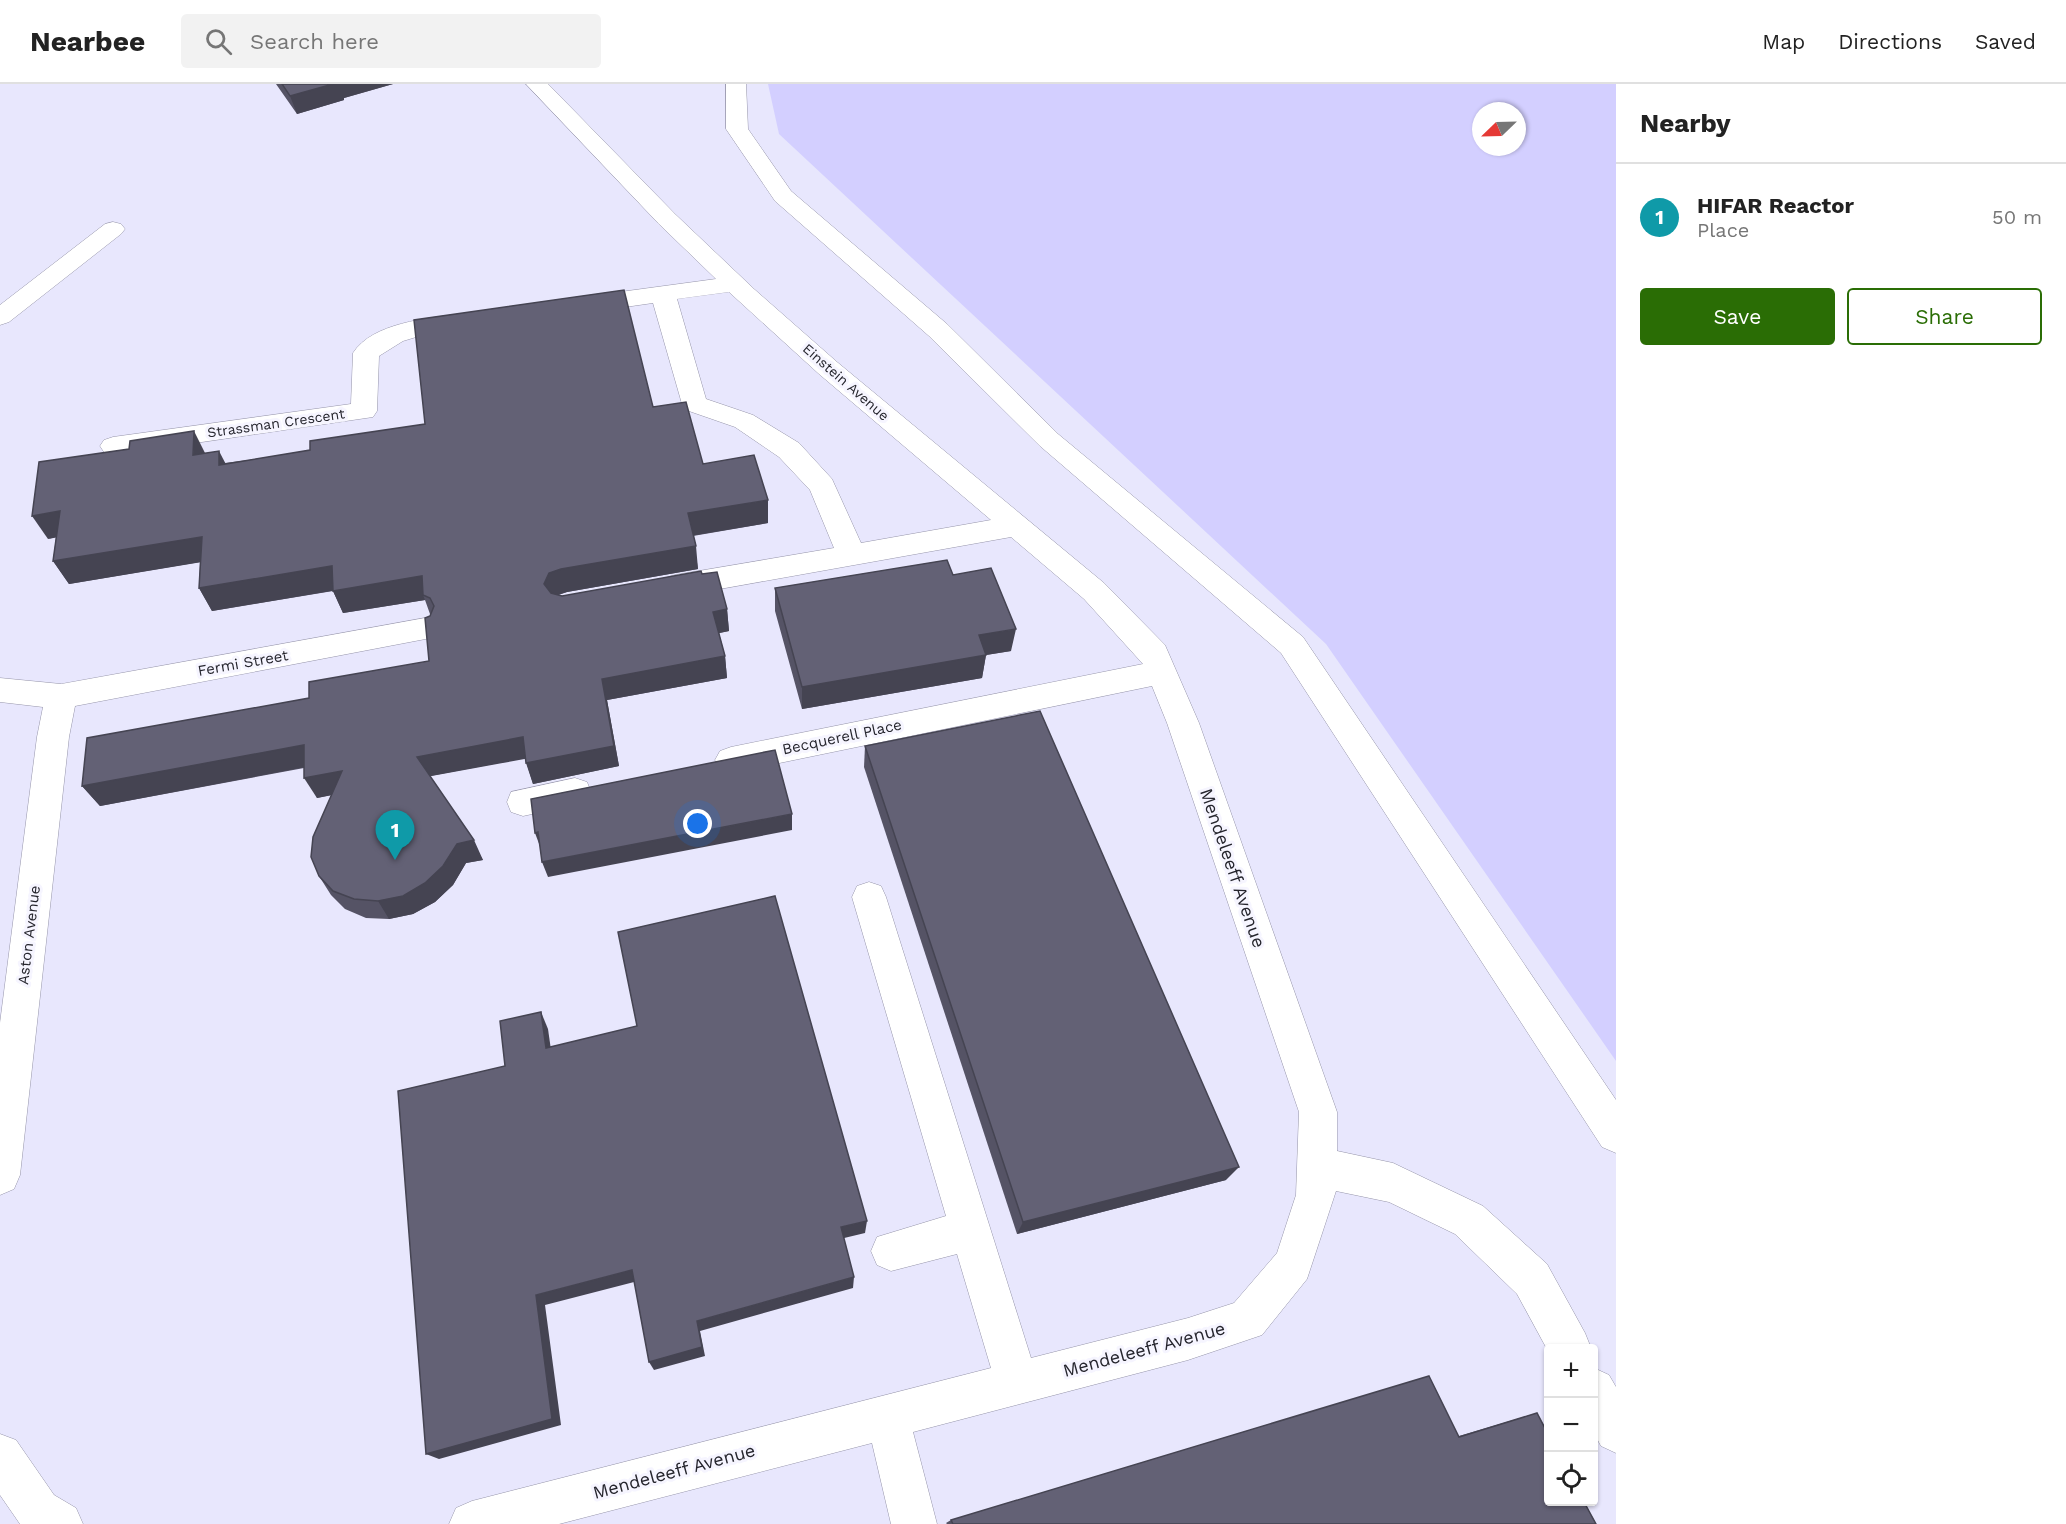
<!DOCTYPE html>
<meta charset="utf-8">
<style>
:root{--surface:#fff;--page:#f2f2f2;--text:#222;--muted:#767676;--line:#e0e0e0;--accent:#2a6d05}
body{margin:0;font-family:"Work Sans",sans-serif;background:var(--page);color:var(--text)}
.controls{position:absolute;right:18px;bottom:18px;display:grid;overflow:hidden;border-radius:6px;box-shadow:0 2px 4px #0004}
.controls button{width:54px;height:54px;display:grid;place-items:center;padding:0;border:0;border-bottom:2px solid var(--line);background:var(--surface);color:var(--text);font:30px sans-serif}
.compass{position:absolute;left:1472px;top:18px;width:54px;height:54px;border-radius:50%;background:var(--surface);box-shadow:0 2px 4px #0004;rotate:247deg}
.you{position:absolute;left:698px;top:740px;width:21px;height:21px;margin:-15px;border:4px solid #fff;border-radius:50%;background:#1a73e8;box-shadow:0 0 0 9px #1a73e833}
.badge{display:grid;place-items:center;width:39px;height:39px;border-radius:50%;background:var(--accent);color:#fff;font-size:20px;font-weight:700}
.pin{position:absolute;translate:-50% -50px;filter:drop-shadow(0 2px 3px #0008)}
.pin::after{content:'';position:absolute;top:32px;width:21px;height:18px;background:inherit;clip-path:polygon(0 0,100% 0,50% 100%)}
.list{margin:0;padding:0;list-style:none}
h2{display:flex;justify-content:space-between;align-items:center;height:78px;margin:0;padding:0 24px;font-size:26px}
h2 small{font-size:20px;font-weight:400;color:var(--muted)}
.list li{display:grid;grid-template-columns:39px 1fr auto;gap:18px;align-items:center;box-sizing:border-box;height:108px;padding:0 24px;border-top:2px solid var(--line)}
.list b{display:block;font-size:22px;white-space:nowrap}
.list p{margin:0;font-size:20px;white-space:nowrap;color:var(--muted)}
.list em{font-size:20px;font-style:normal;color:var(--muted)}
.actions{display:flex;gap:12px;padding:18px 24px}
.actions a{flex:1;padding:14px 0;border:2px solid var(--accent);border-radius:6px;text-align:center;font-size:21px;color:var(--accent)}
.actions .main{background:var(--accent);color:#fff}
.icon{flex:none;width:33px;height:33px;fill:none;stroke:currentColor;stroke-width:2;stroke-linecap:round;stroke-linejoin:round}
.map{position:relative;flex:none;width:1616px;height:1440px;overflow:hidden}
header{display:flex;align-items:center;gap:36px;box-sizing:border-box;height:84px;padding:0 30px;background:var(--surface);border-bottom:2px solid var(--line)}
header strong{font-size:28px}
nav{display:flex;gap:33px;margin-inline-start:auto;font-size:21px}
.search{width:420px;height:54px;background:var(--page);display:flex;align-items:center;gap:15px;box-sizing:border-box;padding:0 21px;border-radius:6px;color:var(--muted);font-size:22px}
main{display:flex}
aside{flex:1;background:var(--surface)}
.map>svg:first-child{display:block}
</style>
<header>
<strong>Nearbee</strong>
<div class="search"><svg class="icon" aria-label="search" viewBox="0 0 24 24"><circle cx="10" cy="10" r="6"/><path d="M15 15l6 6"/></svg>Search here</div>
<nav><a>Map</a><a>Directions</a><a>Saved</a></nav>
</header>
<main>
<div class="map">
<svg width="1616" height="1440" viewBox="0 0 1616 1440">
<rect width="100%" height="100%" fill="#e8e7fd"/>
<!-- green -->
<path fill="#d3cfff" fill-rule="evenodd" d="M768,0H1616V977L1326,560L779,50ZM1481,27H1517V63H1481Z"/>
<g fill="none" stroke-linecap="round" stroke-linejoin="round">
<defs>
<g id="minor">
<path d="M526,0H548L675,130L754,205L837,278L1104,499L1165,561L1199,639L1337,1028V1067L1393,1079L1483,1122L1547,1180L1585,1249L1591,1264H1548V1267L1517,1210L1455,1150L1389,1118L1336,1107L1307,1195L1262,1251L1188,1276L913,1348L937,1440H891L872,1359L559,1440H449L456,1424L472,1417L991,1284L957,1170L891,1187L877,1181L871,1167L877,1153L946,1132L852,813L857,802L869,798L881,802L886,813L1031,1274L1188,1234L1234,1219L1277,1169L1296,1111L1299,1028L1167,639L1152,602L731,689L720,685L715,676L720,667L731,663L1143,580L1084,515L1011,453L675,513L665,510L660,502L665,494L675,491L834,464L810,406L779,373L735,343L686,326L682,320L653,219L583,229L574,226L571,221L574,216L583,213L716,195L659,140ZM729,208L819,290L991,436L861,459L832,395L799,359L753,331L706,315L677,215Z"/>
<path d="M726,0H746L748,45L791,107L947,240L1058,350L1303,553L1616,1016V1069L1602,1063L1281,569L1040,362L929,252L775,117L726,45Z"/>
<path d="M113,138L121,140L125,145L121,150L9,238L0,241V221L105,140Z"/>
<path d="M460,230L469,233L472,238L469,243L426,250L403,257L379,272L377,327L373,333L113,371L104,368L100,362L104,356L113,353L351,320L353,269C372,239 428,234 460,230Z"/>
<path d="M425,534L436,537L440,545L436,553L75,622L69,653L20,1091L14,1105L0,1111V939L37,653L43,623L0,618V594L61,600Z"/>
<path d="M575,694L587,698L591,708L587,718L523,732L511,728L507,718L511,708Z"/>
<path d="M1594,1284L1609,1291L1616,1303V1369L1601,1362L1594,1349Z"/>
<path d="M0,1350L16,1356L54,1411L76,1424L83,1440H20L0,1411Z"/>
</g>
</defs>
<!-- minor casing -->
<use href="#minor" stroke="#9695aa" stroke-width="1"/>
<!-- minor -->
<use href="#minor" fill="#fff" fill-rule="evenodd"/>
</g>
<!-- wall -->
<g fill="#555365">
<path d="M276,0H393L344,14V16L297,30Z"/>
<path d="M653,323L703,380L768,439L693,452L698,485L567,508L558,511L562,512L702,490L727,525L729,547L719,549L725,572L727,594L607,616L619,682L533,700L525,674L430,692L483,776L466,779L453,801L435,818L413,830L389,835L366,834L345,825L331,811L319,792L331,711L317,714L304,684L100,722L82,702L309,614L429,577L430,530L425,516L343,529L333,507L212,527L199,504L200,478L69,500L53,477L56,453L48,455L205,369L225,379Z"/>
<path d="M953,491L1011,567L986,571L982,594L802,625L775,527V504Z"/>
<path d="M865,662L1226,1096L1017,1150L864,683Z"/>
<path d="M1537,1329L1596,1440H947L946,1439L951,1436L1459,1352Z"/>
</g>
<!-- shaded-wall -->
<g fill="#454452">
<path d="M333,0H393L344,14V16L297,30L290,12Z"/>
<path d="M194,347L206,371H193Z"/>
<path d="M219,367L231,390L219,381Z"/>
<path d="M768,416V439L690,452L688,429Z"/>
<path d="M60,427L75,450L48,455L32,432Z"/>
<path d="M202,453L214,476L69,500L53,477Z"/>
<path d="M696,462L698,485L567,508L555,512L550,522L544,500L549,489L561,485Z"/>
<path d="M332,482L343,505L212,527L199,504Z"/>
<path d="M422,492L423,511L425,516L343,529L333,507Z"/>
<path d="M727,525L729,547L715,550L713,528Z"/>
<path d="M1016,545L1011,567L986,571L982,594L802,625V603L979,551Z"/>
<path d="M725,572L727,594L607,616L619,682L533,700L526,679L602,595Z"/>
<path d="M523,653L530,674L426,693L417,673Z"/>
<path d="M304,661L316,681L100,722L82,702Z"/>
<path d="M342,687L353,707L317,714L304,694Z"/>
<path d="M792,730V746L548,793L542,778Z"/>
<path d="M538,748L541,765L535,749Z"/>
<path d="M474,756L483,776L466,779L453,801L435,818L413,830L389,835L378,817L457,760Z"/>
<path d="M541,928L548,945L553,980L546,964Z"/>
<path d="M1239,1083L1226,1096L1017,1150L1023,1138Z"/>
<path d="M867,1137L865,1149L840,1155L841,1143Z"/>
<path d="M632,1186L638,1197L545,1221L561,1341L439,1375L426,1370L536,1211Z"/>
<path d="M854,1193L853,1204L700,1247L705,1272L654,1286L649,1278L697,1237Z"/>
</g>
<!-- building -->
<g fill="#636175" stroke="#454452" stroke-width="1.5">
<path d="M282,0H333L290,12Z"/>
<path d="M624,206L653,323L686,318L703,380L754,371L768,416L688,429L696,462L561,485L549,489L544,500L551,509L562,512L701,487L702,490L717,488L727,525L713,528L725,572L602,595L614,662L526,679L523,653L417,673L474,756L457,760L443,782L425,799L403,812L378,817L354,815L333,807L319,792L311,773L313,753L342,687L304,694V661L82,702L87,654L309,614V598L429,577L425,534L430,532L434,522L430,514L423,511L422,492L333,507L332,482L199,504L202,453L53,477L60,427L32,432L39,378L129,365L130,357L194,347L193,371L219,367V381L310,366V357L425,340L414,236Z"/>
<path d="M947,476L953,491L991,484L1016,545L979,551L986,571L802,603L775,504Z"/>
<path d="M1040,627L1239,1083L1023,1138L865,662Z"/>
<path d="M775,666L792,730L542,778L538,748L535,749L531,715Z"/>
<path d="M775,812L867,1137L841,1143L854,1193L697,1237L702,1263L649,1278L632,1186L536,1211L552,1335L426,1370L398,1007L505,982L500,937L541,928L546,964L637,942L618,848Z"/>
<path d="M1429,1292L1459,1353L1537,1329L1548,1350V1418H1584L1596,1440H953L951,1436Z"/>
</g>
<g text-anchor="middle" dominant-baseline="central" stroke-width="6" stroke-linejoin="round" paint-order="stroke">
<!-- far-street labels -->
<g font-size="14" fill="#25252d" stroke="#f6f5ff">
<text transform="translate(846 298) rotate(41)">Einstein Avenue</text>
<text transform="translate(276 339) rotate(-8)">Strassman Crescent</text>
</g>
<!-- street labels -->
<g font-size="15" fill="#25252d" stroke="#f6f5ff">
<text transform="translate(243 579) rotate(-10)">Fermi Street</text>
<text transform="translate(842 653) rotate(-12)">Becquerell Place</text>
<text transform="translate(29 851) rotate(-83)">Aston Avenue</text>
</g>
<!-- near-street labels -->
<g font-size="18" fill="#25252d" stroke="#f6f5ff">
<text transform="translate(1233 784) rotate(71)">Mendeleeff Avenue</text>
<text transform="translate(1144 1265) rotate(-15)">Mendeleeff Avenue</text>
<text transform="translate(674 1387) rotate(-15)">Mendeleeff Avenue</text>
</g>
</g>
</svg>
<div class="controls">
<button>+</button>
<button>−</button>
<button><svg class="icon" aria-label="locate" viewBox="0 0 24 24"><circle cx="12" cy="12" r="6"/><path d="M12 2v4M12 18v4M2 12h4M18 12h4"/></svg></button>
</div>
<svg class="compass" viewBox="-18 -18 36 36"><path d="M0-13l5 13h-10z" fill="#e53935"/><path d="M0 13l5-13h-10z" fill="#767676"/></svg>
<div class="you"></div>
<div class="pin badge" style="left:395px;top:776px;background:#0f9aa8">1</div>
</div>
<aside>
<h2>Nearby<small></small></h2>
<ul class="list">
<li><span class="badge" style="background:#0f9aa8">1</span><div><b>HIFAR Reactor</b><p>Place</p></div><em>50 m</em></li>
</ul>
<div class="actions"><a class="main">Save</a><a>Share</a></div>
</aside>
</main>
